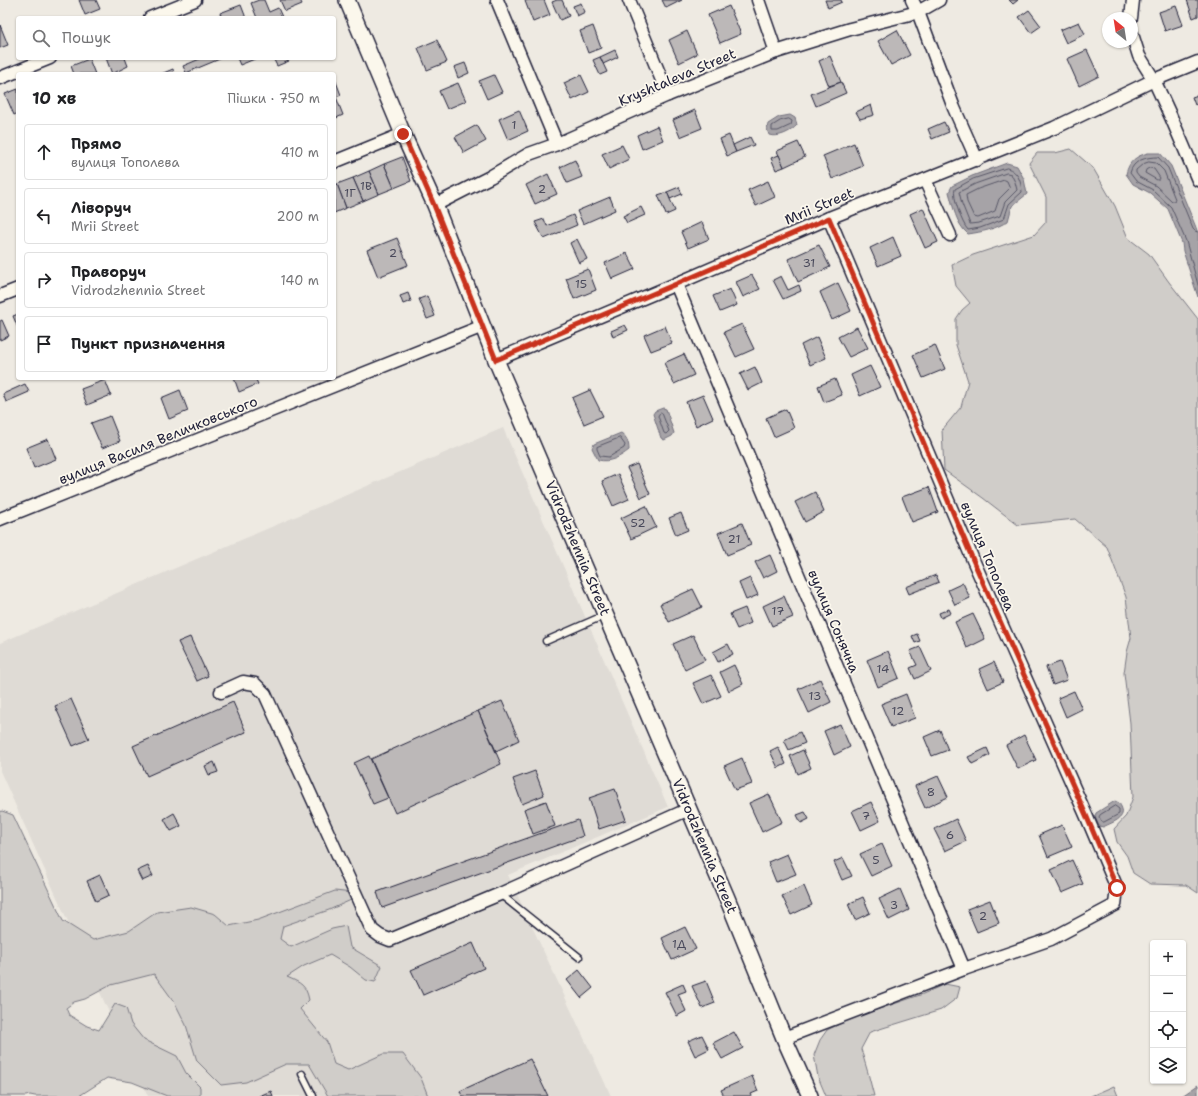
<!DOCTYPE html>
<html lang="uk">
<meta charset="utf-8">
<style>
:root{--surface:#fff;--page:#f2f2f2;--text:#202124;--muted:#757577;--line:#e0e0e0}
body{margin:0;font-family:"Shantell Sans",sans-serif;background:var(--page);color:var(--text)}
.controls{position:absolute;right:12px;bottom:12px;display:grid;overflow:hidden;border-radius:4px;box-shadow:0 1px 3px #0004}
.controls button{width:36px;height:36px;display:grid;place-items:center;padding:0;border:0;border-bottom:1px solid var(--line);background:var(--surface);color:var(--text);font:20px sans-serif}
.compass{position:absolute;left:1102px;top:12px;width:36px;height:36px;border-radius:50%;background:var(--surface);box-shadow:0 1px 3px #0004;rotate:330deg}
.stop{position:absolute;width:12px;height:12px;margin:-9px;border:3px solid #c8321e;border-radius:50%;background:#fff}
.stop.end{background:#c8321e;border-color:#fff;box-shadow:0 1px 4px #0008}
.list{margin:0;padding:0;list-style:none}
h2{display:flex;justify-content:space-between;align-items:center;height:52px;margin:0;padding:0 16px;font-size:17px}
h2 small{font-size:13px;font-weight:400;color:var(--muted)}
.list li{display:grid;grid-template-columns:26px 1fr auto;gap:12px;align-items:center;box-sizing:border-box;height:56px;margin:0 8px 8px;padding:0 8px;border:1px solid var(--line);border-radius:4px}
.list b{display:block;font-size:15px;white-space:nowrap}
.list p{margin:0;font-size:13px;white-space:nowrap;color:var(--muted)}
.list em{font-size:13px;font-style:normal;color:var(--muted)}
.icon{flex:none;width:22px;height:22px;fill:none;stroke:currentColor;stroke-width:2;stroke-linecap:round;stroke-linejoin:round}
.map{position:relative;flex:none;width:1198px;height:1096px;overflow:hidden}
.search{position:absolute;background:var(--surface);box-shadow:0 1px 3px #0004;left:16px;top:16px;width:320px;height:44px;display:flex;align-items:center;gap:10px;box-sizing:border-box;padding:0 14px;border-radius:4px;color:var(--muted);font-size:15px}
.panel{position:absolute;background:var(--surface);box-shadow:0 1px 3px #0004;left:16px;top:72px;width:320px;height:308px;border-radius:4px}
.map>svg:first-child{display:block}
</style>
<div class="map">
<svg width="1198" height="1096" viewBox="0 0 1198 1096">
<rect width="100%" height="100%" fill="#eeeae2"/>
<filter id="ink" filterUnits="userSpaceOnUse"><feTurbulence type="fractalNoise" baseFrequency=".025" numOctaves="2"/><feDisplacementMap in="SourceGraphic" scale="8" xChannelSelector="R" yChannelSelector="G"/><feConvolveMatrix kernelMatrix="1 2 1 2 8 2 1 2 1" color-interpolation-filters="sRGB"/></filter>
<g filter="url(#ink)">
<!-- built -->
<path fill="#dfdbd5" d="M503,428L668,807L508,875L611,1096H148L117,1030L0,771V643Z"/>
<!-- green -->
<g fill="#d0cdc9" stroke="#797882">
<path d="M1071,149L1093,168L1115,206L1128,238L1149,254L1169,282L1198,319V893L1186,885L1150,884L1133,873L1127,856L1117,842L1114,829L1126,816L1133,797L1130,723L1124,673L1127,652L1131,638L1126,597L1107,547L1075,519L1018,525L983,498L944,470L942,430L961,407L968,381L956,345V319L962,310L970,303L956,286L952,265L973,255L1034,235L1046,222V197L1029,163L1037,153H1055Z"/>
<path d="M2,811L13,815L63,921L93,940L129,931L157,912L191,907L215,914L229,926L258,920L335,891L352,893L351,900L329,910L283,926L280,939L291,947L332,929L346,926L350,947L382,966L375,982L366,980L350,967L330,955L304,966L287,977C301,983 306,985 309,1000L300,1009L327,1042L334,1064L348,1070L383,1054H403L421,1078L428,1096H328L309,1064H286L246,1082L221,1085L197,1061L186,1025L175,1003L154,974L111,985L85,999L74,1002L66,1008L69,1015L87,1026L99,1030L115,1004L126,1008L131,1024L144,1040L177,1056L186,1073L200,1087V1096H167L132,1082L107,1078L79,1096H35L30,1095L26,1096H0V812Z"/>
<path d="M945,984L960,987L957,998L941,1010L870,1032L861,1049L868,1073L874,1096H826L818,1077L814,1055L820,1040L827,1030L850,1019L923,994Z"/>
<path d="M1114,1086L1118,1096H1091Z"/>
</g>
<!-- water -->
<g fill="#a6a3a7" stroke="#716f7c">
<path d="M790,115L795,118L797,125C791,132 778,138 769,135L767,129L768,124L779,117Z"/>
<path d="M1148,153H1160L1171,166L1195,225L1198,233V297L1183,251L1182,243L1168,209L1150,193L1133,184L1126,174C1129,161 1136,156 1148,153Z"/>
<path d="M1007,163L1017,166L1024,179L1027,194L1012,206L1008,221C996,229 982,232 968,234C956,224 953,206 949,192L952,186L972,176Z"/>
<path d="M663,408L666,409L674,433L672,436L664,440L661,438L653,414L655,411Z"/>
<path d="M621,433C627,437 629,443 629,450C620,457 610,463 598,460L592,448L594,444Z"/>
<path d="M1115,801L1119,803C1129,818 1115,821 1103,827L1099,826L1095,817L1096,813Z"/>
<path d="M1198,1085V1096H1182Z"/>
</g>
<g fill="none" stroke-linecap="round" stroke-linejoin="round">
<!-- shore -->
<g stroke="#575666" stroke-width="1">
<path d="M789,119L792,121L791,125L778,131H772V126L780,121Z"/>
<path d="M1149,162L1156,163L1164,171L1175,199L1174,201H1172L1156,186L1139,177L1136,173V170L1143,164Z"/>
<path d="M1007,168C1018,171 1021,181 1022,192L1009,204L1004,219L980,228L968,230C962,224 952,196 955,189L973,179Z"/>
<path d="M1150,168L1154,169L1160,178L1159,180H1157L1145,173L1146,170Z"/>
<path d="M1007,173L1011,174L1015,182L1017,190L1005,202L1000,216L979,223L970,224L962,204L959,192L975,184Z"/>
<path d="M1005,180L1007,181L1010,188L999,199L995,211L978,218L974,217L967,202L966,195L978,189Z"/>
<path d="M1198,232L1195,231L1193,229L1168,168L1158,157C1146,157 1133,160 1130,173L1136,181L1153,190L1171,207L1186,241L1198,285"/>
<path d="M662,413L669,431L666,434L664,433L658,416L659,414Z"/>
<path d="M620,438L625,445L624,448L609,457L600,456L597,449V447Z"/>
<path d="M1115,806L1119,809V814L1104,822H1102L1099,817L1100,815Z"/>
</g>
</g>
<!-- building -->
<g fill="#bcb8b8" stroke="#22223b">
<path d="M79,0H96L100,9L85,15Z"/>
<path d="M259,0H264L269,12L278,8L282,17L279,18H257L251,3Z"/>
<path d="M280,0H300L302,4L285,11Z"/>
<path d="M528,0H544L550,15L533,22L525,1Z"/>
<path d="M557,0H562L569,16L560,20L552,2Z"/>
<path d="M662,0H682L666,8Z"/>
<path d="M825,0H841L842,2L828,8Z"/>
<path d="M1009,0H1018L1013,4Z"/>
<path d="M1187,0H1198V16L1193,18Z"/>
<path d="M581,3L585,12L577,16L573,6Z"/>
<path d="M241,5L246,18H222L220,13Z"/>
<path d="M729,6L741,34L720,43L708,15Z"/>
<path d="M1176,6L1183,25L1165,31L1159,12Z"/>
<path d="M1029,10L1041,26L1031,33L1019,17Z"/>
<path d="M1079,22L1085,34L1066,43L1060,30Z"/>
<path d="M0,25L8,45L0,48Z"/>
<path d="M593,26L601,48L588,53L580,31Z"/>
<path d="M897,30L910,55L891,65L878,41Z"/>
<path d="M687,31L697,54L679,63L669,40Z"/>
<path d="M437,40L447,62L427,70L418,48Z"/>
<path d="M615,50L618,57L603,64L600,57Z"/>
<path d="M1087,50L1099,76L1079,86L1067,59Z"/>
<path d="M830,56L841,82L829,86L819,61Z"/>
<path d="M600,57L607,72L600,75L593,60Z"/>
<path d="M106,58H125L128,66L112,74Z"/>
<path d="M202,58H222L186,73L183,66Z"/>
<path d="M237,58H257L240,65Z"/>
<path d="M273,58H288L289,61L277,66Z"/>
<path d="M89,59L95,74H74L71,66Z"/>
<path d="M465,63L469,73L458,78L454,67Z"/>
<path d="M173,69L174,74H161Z"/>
<path d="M494,75L502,92L487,99L479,81Z"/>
<path d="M581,75L589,92L572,100L564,83Z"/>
<path d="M335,79L341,95L334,98V80Z"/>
<path d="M841,82L846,93L816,106L811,94Z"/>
<path d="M458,83L466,101L447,109L439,91Z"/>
<path d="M18,89V113L14,115L5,94Z"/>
<path d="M1198,95V103L1195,105L1192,97Z"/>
<path d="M336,97L343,115L334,119V98Z"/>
<path d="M871,105L874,115L860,119L856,112Z"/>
<path d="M519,110L528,131L508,140L499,119Z"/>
<path d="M695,110L702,128L680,137L673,120Z"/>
<path d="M944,122L949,132L932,139L928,129Z"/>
<path d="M477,125L486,141L464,153L455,137Z"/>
<path d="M657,126L663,140L642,149L637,135Z"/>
<path d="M729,135L736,152L727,156L720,139Z"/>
<path d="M750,137L754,145L736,152L733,145Z"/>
<path d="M798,142L805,157L784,167L777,151Z"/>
<path d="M854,143L863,166L832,179L823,156Z"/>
<path d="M622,145L629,159L609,169L602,154Z"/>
<path d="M779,155L784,167L776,170L771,158Z"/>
<path d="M402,157L411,181L394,188L384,164Z"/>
<path d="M575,160L582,177L567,183L560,167Z"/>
<path d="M384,164L394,188L379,194L369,171Z"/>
<path d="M369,171L379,194L363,201L353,178Z"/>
<path d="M548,174L557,194L535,204L526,185Z"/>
<path d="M353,178L363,201L346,208L337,184Z"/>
<path d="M768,181L775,197L756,206L748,190Z"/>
<path d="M337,184L346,208L334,213V185Z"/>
<path d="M679,187L682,194L670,199L667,192Z"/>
<path d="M667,192L675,211L666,215L658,195Z"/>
<path d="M610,197L615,210L583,224L577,211Z"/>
<path d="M641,207L645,215L627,223L623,216Z"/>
<path d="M923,208L938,242L925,248L910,214Z"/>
<path d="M573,215L577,225L544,239L535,222L544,219L547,226Z"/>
<path d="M702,222L709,239L688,248L681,232Z"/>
<path d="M893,237L901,256L878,266L870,248Z"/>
<path d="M397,238L408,265L378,277L367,250Z"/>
<path d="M577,239L587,259L579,263L570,243Z"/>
<path d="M819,245L830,267L798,282L788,259Z"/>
<path d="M627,253L635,269L612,279L605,263Z"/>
<path d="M588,269L596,290L574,299L566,278Z"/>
<path d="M752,275L760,289L743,297L736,282Z"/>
<path d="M781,276L788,290L799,285L801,291L783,299L773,280Z"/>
<path d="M838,283L851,311L832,320L820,292Z"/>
<path d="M730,289L737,305L720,312L713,296Z"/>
<path d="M408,293L411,301L403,304L400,296Z"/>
<path d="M427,296L435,316L427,319L419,299Z"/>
<path d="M18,314V328L13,316Z"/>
<path d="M2,320L9,336L0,340V321Z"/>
<path d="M742,324L754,349L736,357L724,332Z"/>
<path d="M625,325L628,330L613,337L611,331Z"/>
<path d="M665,326L672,343L651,351L644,335Z"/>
<path d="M857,327L868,348L849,357L838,337Z"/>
<path d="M817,337L826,358L810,365L801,345Z"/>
<path d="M935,345L945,369L923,378L913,355Z"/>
<path d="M684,354L694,375L674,384L664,363Z"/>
<path d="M870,366L880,387L860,396L851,375Z"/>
<path d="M755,367L762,383L748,390L740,374Z"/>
<path d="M234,378H255L258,384L239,392Z"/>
<path d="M835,379L842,395L824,402L818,386Z"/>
<path d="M105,380L111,395L87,405L81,389Z"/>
<path d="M25,384L29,392L6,402L3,394Z"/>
<path d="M180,390L188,411L169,419L161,398Z"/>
<path d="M590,390L603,416L584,424L572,398Z"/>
<path d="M703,395L713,418L696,426L686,402Z"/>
<path d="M786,409L794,428L774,437L766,418Z"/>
<path d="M110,416L120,441L102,448L91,423Z"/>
<path d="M48,439L56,459L34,468L26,448Z"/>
<path d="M637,464L650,494L641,498L627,468Z"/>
<path d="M618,474L629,499L613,506L602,481Z"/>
<path d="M929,487L938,512L912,522L902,497Z"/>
<path d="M815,492L824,512L805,522L795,502Z"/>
<path d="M646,506L656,527L631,539L621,518Z"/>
<path d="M681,513L688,530L676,535L669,518Z"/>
<path d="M742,523L751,545L727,555L718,533Z"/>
<path d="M770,555L777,571L763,578L755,562Z"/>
<path d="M936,575L939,582L909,594L906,587Z"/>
<path d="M750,578L758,595L746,600L739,583Z"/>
<path d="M963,583L970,598L955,605L948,590Z"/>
<path d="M693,589L702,607L669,622L660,604Z"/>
<path d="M784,596L793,617L772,626L763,606Z"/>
<path d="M745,608L751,623L737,629L730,614Z"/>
<path d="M949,609L951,613L941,618L939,613Z"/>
<path d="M973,614L985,639L967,648L955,622Z"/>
<path d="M917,634L920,641L915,643L912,636Z"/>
<path d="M693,635L705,660L685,670L673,644Z"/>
<path d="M190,637L208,676L197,681L178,642Z"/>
<path d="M728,644L733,654L718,662L713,652Z"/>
<path d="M920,647L931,671L915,679L910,668L917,665L910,651Z"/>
<path d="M888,651L899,678L878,687L867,660Z"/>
<path d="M994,662L1003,682L988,689L979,669Z"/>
<path d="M1060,662L1067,680L1053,685L1046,667Z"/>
<path d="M734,665L743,684L729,691L720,672Z"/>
<path d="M711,675L721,696L703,704L693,683Z"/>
<path d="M820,679L831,702L809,713L798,689Z"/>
<path d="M1074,691L1082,709L1066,717L1058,698Z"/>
<path d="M906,694L915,718L891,727L881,704Z"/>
<path d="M71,699L89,739L73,746L55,706Z"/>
<path d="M502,701L519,740L496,751L478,711Z"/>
<path d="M233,702L246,732L147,776L133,746Z"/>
<path d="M478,711L501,764L395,813L371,759Z"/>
<path d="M840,724L850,747L834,755L824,731Z"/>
<path d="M940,730L948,750L932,756L924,737Z"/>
<path d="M800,732L805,743L789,750L784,740Z"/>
<path d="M1024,735L1036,760L1018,769L1006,745Z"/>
<path d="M778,747L786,764L778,768L770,751Z"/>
<path d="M987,748L990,755L972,764L968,757Z"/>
<path d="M803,750L811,768L798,774L790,756Z"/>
<path d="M369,756L388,798L373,804L354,763Z"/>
<path d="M742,758L752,784L735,790L724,766Z"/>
<path d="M214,762L218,772L209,775L205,766Z"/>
<path d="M535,771L544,795L522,804L513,779Z"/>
<path d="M938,776L948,797L925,808L915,786Z"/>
<path d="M615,789L626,820L599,829L589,798Z"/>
<path d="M769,794L782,822L762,832L749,803Z"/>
<path d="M546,801L555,826L533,834L524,809Z"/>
<path d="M871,802L880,821L861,830L852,811Z"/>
<path d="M805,812L809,819L801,823L797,815Z"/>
<path d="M174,813L181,826L171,831L164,819Z"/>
<path d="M956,819L966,841L945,851L934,829Z"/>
<path d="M578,820L583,836L382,908L377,892Z"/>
<path d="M1062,825L1072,847L1048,857L1039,835Z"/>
<path d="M882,844L892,866L871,876L860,854Z"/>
<path d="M787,854L796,874L776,882L768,862Z"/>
<path d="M843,858L852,876L842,880L834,862Z"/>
<path d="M1072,860L1083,884L1062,893L1051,870Z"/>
<path d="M148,866L153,876L142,881L137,871Z"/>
<path d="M100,875L109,895L96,901L87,881Z"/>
<path d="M804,886L812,905L791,915L782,896Z"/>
<path d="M900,889L909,910L889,920L879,899Z"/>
<path d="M863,897L870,913L855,920L848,904Z"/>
<path d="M990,900L999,923L977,932L967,909Z"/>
<path d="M685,927L696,949L672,960L662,938Z"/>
<path d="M473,943L484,968L423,995L411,970Z"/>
<path d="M579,970L593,988L581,998L567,980Z"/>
<path d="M706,981L715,1003L702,1008L692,986Z"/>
<path d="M683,984L686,991L678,994L686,1011L677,1016L665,992Z"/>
<path d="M734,1032L743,1048L722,1059L713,1043Z"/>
<path d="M702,1035L709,1049L695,1056L688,1041Z"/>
<path d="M530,1059L548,1096H462L460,1091Z"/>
<path d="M752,1076L758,1091L751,1094L752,1096H724L721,1090Z"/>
<path d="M271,1091L273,1096H259Z"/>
</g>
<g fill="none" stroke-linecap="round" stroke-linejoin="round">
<defs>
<g id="service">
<path d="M546,641L605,615"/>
<path d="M500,894L579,957"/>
<path d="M302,1074L313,1096"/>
</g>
<g id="minor">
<path d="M497,0L557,144"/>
<path d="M629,0L668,95"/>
<path d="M758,0L776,52"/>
<path d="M912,0L918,12L954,108L977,160"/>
<path d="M150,18L195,0"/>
<path d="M1131,18L1133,0"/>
<path d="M1132,34L1139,56L1154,80L1171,117L1198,180"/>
<path d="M0,78L50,58"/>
<path d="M334,162L403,134"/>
<path d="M925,180L950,235"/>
<path d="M435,205L490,177L529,154L557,144L668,95L776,52L850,29L918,12L939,0"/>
<path d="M676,284L964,969"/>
<path d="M0,296L18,289"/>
<path d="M496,360L676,284L829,218L1054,128L1154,80L1198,62"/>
<path d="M0,519L483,326"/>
<path d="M221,692L243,682L255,684L265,694L372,930L380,936L390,940L500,894L689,809"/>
<path d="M784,1038L964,969L1051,939L1115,905L1117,888L1086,815L973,560L829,218"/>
</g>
<path id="tertiary" d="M347,0L403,134L435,205L496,360L727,898L784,1038L810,1096"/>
</defs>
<!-- service casing -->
<use href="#service" stroke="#22223b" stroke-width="9"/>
<!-- minor casing -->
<use href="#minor" stroke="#22223b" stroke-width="15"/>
<!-- tertiary casing -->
<use href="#tertiary" stroke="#22223b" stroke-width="18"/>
<!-- service -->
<use href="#service" stroke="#fbf7ec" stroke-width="6"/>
<!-- minor -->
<use href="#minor" stroke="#fbf7ec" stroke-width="12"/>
<!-- tertiary -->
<use href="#tertiary" stroke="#fbf7ec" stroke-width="15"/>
</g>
</g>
<g fill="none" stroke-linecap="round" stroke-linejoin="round" filter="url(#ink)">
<!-- route -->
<path stroke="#c8321e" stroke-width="5" d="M403,134L434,205L496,360L676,284L829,218L973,560L1086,815L1117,888"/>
</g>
<g text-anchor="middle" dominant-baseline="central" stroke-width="3.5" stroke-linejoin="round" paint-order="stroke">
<!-- number labels -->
<g font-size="12" fill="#48485a">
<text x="514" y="125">1</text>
<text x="366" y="186">1В</text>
<text x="542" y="189">2</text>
<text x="350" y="193">1Г</text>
<text x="393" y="253">2</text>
<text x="809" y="263">31</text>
<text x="581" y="284">15</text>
<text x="638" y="523">52</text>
<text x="734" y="539">21</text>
<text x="778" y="611">17</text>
<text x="883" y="669">14</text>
<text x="815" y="696">13</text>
<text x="898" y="711">12</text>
<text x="931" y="792">8</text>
<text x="866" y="816">7</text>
<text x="950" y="835">6</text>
<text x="876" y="860">5</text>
<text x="894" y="905">3</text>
<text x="983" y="916">2</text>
<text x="679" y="944">1Д</text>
</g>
<!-- street labels -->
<g font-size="14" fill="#22223b" stroke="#fbf7ec">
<text transform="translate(677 77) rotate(-23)">Kryshtaleva Street</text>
<text transform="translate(819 206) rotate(-23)">Mrii Street</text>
<text transform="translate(158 440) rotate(-22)">вулиця Василя Величковського</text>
<text transform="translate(578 548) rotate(67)">Vidrodzhennia Street</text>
<text transform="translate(988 556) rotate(67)">вулиця Тополева</text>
<text transform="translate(834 621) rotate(67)">вулиця Сонячна</text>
<text transform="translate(705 846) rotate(67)">Vidrodzhennia Street</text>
</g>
</g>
</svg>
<div class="controls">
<button>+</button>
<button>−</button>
<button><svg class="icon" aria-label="locate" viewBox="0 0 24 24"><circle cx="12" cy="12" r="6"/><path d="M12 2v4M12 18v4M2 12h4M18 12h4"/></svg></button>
<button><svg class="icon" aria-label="layers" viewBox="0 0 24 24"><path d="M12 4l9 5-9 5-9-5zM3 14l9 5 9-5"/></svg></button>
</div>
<svg class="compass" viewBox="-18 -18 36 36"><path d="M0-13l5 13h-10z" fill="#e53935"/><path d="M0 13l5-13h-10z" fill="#757577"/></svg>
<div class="stop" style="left:1117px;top:888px"></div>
<div class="stop end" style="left:403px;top:134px"></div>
<div class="search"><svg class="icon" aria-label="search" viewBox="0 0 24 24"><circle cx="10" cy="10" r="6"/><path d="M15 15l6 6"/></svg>Пошук</div>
<section class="panel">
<h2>10 хв<small>Пішки · 750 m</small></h2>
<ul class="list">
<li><svg class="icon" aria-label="ahead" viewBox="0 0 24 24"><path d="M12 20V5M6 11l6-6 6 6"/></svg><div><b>Прямо</b><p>вулиця Тополева</p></div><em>410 m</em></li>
<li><svg class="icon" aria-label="left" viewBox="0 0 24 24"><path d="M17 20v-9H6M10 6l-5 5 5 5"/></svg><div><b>Ліворуч</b><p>Mrii Street</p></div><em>200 m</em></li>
<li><svg class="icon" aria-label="right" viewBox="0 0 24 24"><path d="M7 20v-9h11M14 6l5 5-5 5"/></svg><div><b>Праворуч</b><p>Vidrodzhennia Street</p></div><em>140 m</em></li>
<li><svg class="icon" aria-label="arrive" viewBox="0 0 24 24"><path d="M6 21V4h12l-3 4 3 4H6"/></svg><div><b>Пункт призначення</b></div></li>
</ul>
</section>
</div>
